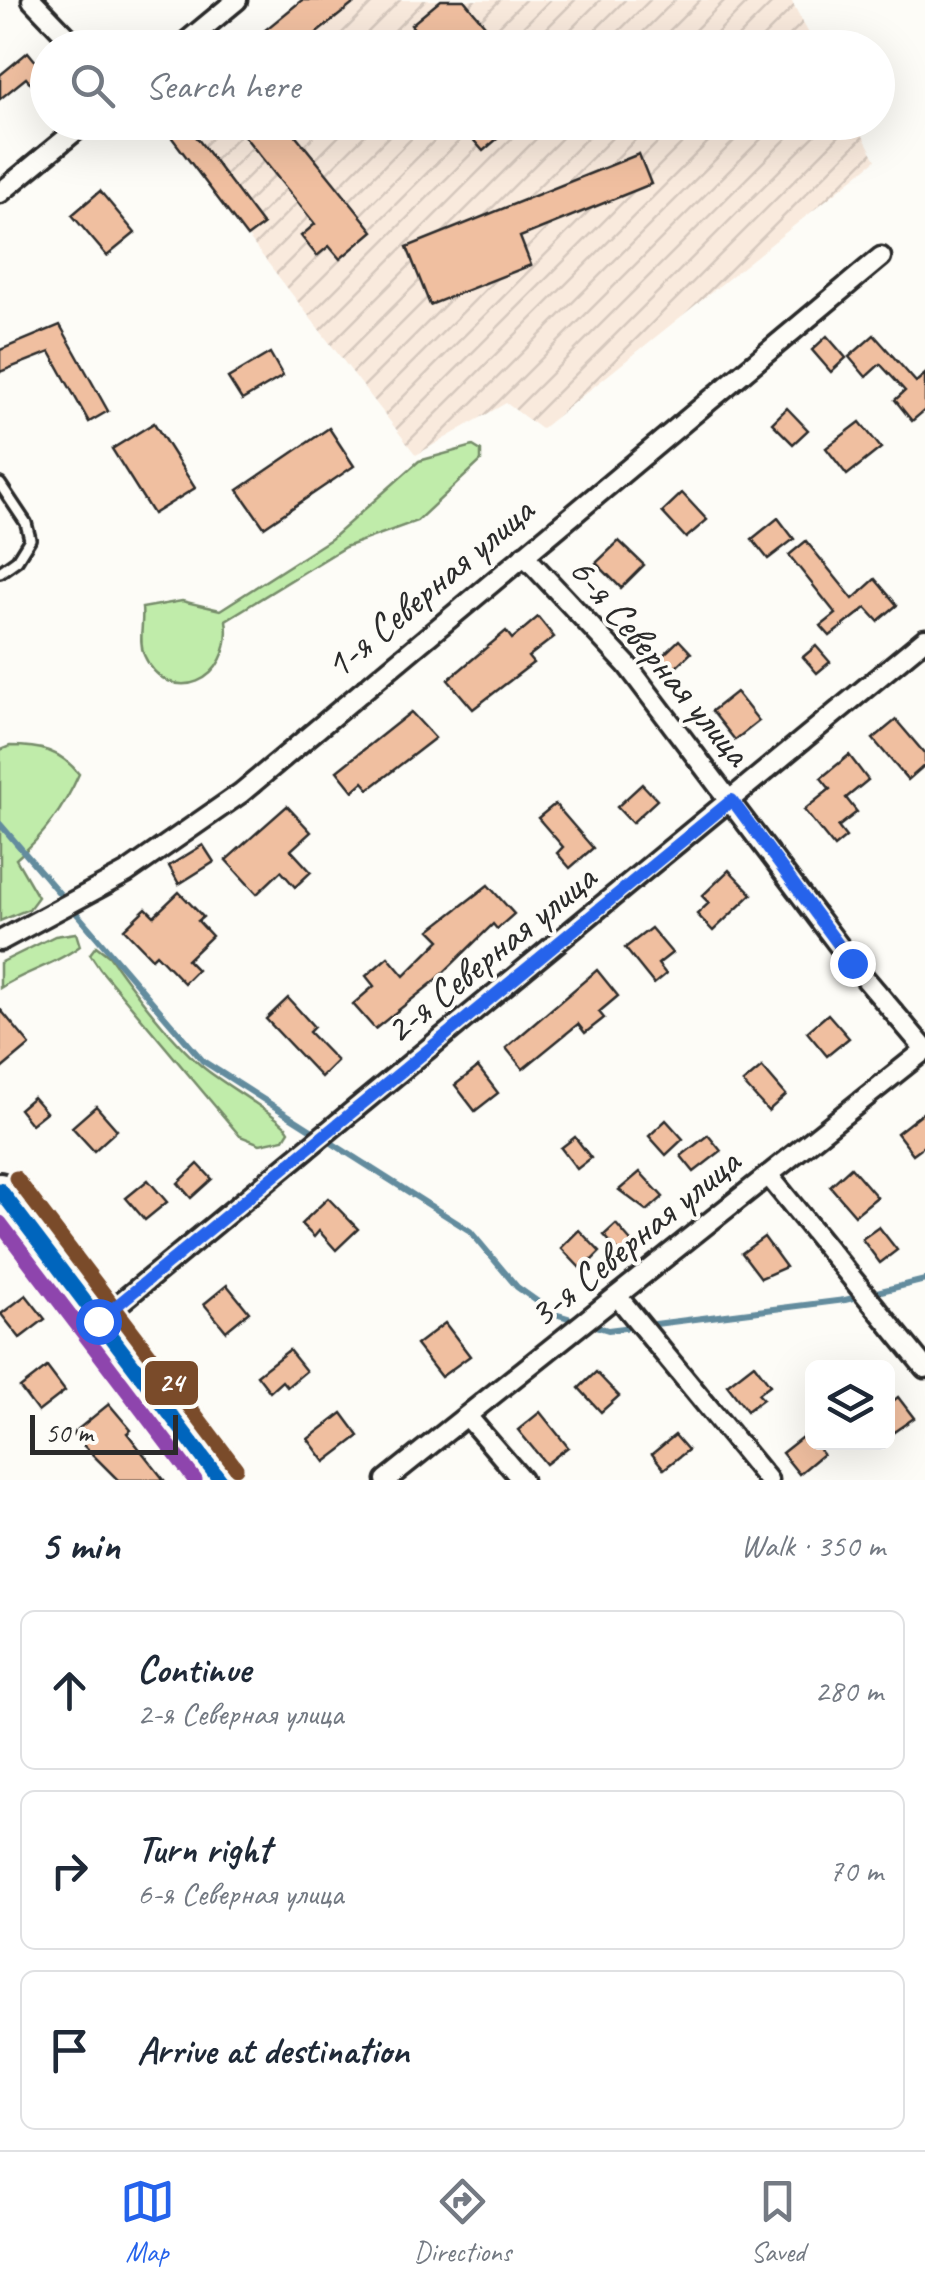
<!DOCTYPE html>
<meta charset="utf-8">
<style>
:root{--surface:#fff;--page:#f6f6f7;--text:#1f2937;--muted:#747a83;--line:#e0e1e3;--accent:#2563eb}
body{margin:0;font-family:Caveat,sans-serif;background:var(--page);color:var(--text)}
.controls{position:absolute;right:30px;bottom:30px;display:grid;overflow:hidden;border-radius:15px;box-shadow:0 10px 40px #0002}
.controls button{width:90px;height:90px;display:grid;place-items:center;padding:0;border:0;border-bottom:2px solid var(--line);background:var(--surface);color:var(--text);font:50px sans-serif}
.scale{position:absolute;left:30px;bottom:25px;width:148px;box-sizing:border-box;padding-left:10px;border:5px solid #2b2b2b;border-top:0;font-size:28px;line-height:35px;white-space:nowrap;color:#2b2b2b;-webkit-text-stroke:8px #fdfcf7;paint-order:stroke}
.stop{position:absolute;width:30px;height:30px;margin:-22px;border:8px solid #2563eb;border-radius:50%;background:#fff}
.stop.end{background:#2563eb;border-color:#fff;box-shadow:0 2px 10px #0008}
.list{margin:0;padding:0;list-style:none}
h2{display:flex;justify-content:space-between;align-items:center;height:130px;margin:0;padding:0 40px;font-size:42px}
h2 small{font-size:32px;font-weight:400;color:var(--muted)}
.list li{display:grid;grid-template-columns:65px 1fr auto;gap:30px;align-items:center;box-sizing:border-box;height:160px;margin:0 20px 20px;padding:0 20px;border:2px solid var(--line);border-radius:15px}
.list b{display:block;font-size:38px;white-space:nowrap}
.list p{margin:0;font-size:32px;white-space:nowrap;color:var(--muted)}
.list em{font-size:32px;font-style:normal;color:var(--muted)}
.icon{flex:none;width:55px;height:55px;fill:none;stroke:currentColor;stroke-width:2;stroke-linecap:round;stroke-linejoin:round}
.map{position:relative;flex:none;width:925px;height:1480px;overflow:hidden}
.search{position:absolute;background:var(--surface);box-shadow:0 10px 40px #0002;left:30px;right:30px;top:30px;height:110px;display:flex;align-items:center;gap:25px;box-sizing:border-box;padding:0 35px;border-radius:55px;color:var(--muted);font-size:38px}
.sheet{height:670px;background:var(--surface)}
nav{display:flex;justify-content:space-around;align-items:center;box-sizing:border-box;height:140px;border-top:2px solid var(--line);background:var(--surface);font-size:28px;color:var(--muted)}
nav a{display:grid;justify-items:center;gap:5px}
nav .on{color:var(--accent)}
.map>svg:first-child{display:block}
</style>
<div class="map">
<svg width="925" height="1480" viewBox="0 0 925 1480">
<defs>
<pattern id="industrial-furrows" width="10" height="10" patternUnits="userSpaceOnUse" patternTransform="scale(2.5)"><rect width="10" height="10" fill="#f9eadd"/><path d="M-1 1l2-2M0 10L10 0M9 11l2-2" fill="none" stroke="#d6c9be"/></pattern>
</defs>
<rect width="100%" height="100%" fill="#fdfcf7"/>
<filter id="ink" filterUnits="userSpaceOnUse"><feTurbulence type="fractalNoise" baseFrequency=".01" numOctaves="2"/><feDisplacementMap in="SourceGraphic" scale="20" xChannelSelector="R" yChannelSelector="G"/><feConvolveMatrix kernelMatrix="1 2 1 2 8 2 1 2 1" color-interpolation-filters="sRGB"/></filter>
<g filter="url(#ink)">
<!-- industrial -->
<g fill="url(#industrial-furrows)">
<path d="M302,0H791L816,47L243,48Z"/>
<path d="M160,123H856L876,160L541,429L506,403L416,455Z"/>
</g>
<!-- grass -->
<g fill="#c0ecaa" stroke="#768c6a" stroke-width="2.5">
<path d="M473,446L481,451V461L417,521L345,547L226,620C235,683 168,709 144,655C138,641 144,622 142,608L182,601L220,610L331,539L419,461Z"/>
<path d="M10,746C40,746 60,750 79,774C64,808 45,835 16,859L38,897L29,909L0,921V750Z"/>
<path d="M76,933L80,946C55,965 26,971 0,988V963L55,936Z"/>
<path d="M96,946L109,956C134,991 171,1041 204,1068C222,1083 281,1117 289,1131L284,1139L260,1144L240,1136L100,969L90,954Z"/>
</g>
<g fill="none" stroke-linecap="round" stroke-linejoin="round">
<!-- stream -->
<path stroke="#638c9e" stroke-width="6" d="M0,824L203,1061L470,1231L517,1287L555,1314L608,1330L845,1300L925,1280"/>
</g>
<!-- building -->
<g fill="#f0bfa0" stroke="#2b2b2b" stroke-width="2.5">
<path d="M302,0H358L298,48H243Z"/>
<path d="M441,0H464L504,48H430L411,25Z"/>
<path d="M28,52L46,74L33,86L26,78L0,99V75Z"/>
<path d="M160,122H185L263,225L247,237Z"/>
<path d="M233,122H285L373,231L340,259L329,246L317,256L301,236L315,224Z"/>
<path d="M458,122H517L483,151Z"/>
<path d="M639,154L651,184L520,237L531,265L430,305L407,247Z"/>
<path d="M100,191L135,233L107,256L72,215Z"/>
<path d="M60,325L108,411L89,422L50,352L0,372V350Z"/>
<path d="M874,335L916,382L925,374V410L912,421L895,400L905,391L880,364L866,377L849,357Z"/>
<path d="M827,336L846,358L831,372L812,350Z"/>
<path d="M270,353L283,376L242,400L228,378Z"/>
<path d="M787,408L808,430L793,444L772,423Z"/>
<path d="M860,422L881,448L847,475L826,448Z"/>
<path d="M154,423L195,488L153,514L112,449Z"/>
<path d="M329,428L354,466L264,527L238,490Z"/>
<path d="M682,493L707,520L686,538L662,512Z"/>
<path d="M778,518L794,539L768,559L752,539Z"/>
<path d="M619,541L644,565L621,588L596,563Z"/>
<path d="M806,541L853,599L875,579L897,605L878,621L866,608L830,636L821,626L836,614L789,555Z"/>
<path d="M538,617L554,637L528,657L533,663L473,709L448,680L506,631L512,639Z"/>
<path d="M679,640L691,653L672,671L660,658Z"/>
<path d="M816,646L830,662L817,673L803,657Z"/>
<path d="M736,692L759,721L735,740L712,711Z"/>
<path d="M411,712L435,738L369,789L363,782L353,791L337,771Z"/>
<path d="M896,720L925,754V765L908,780L873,739Z"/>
<path d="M849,755L868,780L846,798L857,812L838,827L846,837L834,847L804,810L830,789L821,778Z"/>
<path d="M642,784L657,800L632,823L617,807Z"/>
<path d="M555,804L593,848L570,868L557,853L563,847L538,818Z"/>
<path d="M287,806L311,832L291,850L311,872L295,887L281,871L257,894L226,860Z"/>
<path d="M203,845L214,862L179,884L169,866Z"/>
<path d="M729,870L752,894L713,931L697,914L709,903L702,896Z"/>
<path d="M488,885L514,914L497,929L493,924L436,980L375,1029L353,1004L374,986L366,976L388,957L404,976L440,940L430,930Z"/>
<path d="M179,892L203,917L198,921L212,936L187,960L197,970L184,983L156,954L152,958L124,929L146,908L154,916Z"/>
<path d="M651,928L672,953L658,964L666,974L654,984L625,948Z"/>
<path d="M597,970L618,996L599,1012L604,1018L585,1033L578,1024L523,1069L506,1048Z"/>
<path d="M288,998L314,1027L309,1032L337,1061L321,1077L266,1019Z"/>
<path d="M0,1009L30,1045L0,1070Z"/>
<path d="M828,1014L849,1038L827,1056L807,1032Z"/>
<path d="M478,1067L498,1093L475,1111L455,1085Z"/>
<path d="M762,1067L786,1095L768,1111L743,1083Z"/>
<path d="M33,1097L46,1112L31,1124L19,1109Z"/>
<path d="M96,1106L117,1130L94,1151L72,1127Z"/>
<path d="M925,1111V1145L913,1154L897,1133Z"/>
<path d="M666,1120L683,1139L666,1155L649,1136Z"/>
<path d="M708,1135L721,1151L694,1172L681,1156Z"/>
<path d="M575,1137L591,1158L577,1169L561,1148Z"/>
<path d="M198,1164L212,1179L191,1198L178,1183Z"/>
<path d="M851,1167L877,1197L855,1215L830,1186Z"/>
<path d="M640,1172L663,1197L647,1211L619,1190Z"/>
<path d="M148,1180L167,1202L145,1220L126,1198Z"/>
<path d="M328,1198L358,1229L336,1250L319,1231L314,1237L301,1224Z"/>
<path d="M616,1224L636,1247L624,1257L604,1235Z"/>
<path d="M879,1227L897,1250L880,1263L862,1239Z"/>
<path d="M579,1230L600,1252L582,1270L561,1248Z"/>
<path d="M764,1237L786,1267L761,1278L742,1253Z"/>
<path d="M227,1285L249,1312L226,1331L204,1304Z"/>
<path d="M26,1295L45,1319L20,1338L1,1314Z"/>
<path d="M445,1323L470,1356L441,1377L416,1345Z"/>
<path d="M289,1350L306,1371L287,1387L282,1381L270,1392L257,1375Z"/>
<path d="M754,1364L770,1385L758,1394L763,1399L747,1411L727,1385Z"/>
<path d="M47,1367L65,1391L38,1412L20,1388Z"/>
<path d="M596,1372L619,1396L601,1412L579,1388Z"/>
<path d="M898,1397L914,1418L888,1436V1405Z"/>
<path d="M109,1404L131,1430L127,1433L164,1480H118L72,1434Z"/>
<path d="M540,1412L568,1447L546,1464L518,1430Z"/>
<path d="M342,1413L359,1436L325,1462L308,1439Z"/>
<path d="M806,1434L823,1454L799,1474L782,1453Z"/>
<path d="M675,1435L688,1450L664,1469L652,1454Z"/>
</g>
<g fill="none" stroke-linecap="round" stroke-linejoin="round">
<defs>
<path id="lane" d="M0,484L26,523L30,539L17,560L0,572"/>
<g id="street">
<path d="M32,0L78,48"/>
<path d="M179,48L237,0"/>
<path d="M0,193L86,122"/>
<path d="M524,555L627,665L852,963L925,1049"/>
<path d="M0,941L126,873L241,793L881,257"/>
<path d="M768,1175L925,1368"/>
<path d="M617,1296L768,1480"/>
<path d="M98,1321L925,639"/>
<path d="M467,1416L522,1480"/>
<path d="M386,1480L925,1050"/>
</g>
<path id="highway" d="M0,1190L220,1480"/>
</defs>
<!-- lane casing -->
<use href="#lane" stroke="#2b2b2b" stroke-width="16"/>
<!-- street casing -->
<use href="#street" stroke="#2b2b2b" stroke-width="25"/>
<!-- highway casing -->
<use href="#highway" stroke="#2b2b2b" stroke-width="40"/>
<!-- lane -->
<use href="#lane" stroke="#fdfcf7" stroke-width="9"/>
<!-- street -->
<use href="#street" stroke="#fdfcf7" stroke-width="18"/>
<!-- highway -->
<use href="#highway" stroke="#fdfcf7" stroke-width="32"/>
<defs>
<path id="bus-1" d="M0,1190L220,1480"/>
<path id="bus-2" d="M0,1223L195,1480"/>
<path id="bus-3" d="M16,1178L236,1468"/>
</defs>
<!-- bus-1 casing -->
<use href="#bus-1" stroke="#fdfcf7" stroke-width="22"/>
<!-- bus-2 casing -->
<use href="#bus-2" stroke="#fdfcf7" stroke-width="22"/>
<!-- bus-3 casing -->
<use href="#bus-3" stroke="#fdfcf7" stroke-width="22"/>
<!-- bus-1 -->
<use href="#bus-1" stroke="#0065bd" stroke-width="15"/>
<!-- bus-2 -->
<use href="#bus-2" stroke="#8e44ad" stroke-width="15"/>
<!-- bus-3 -->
<use href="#bus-3" stroke="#7a4b2a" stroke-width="15"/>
</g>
</g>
<g fill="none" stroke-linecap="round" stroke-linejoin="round" filter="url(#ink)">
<!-- route -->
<path stroke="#2563eb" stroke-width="12" d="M98,1321L732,800L852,963"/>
</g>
<g text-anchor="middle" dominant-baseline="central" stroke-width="8" stroke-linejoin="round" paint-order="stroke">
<!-- street labels -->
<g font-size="40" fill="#2b2b2b" stroke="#fdfcf7">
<text transform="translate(429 588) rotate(-40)">1-я Северная улица</text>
<text transform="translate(660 661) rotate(50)">6-я Северная улица</text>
<text transform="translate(490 954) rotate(-39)">2-я Северная улица</text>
<text transform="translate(634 1238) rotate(-39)">3-я Северная улица</text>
</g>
</g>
<rect stroke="#fdfcf7" stroke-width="4" x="143" y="1359" width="57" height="48" rx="10" fill="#7a4b2a"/>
<g font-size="28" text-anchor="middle" font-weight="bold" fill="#fff">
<text x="171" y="1392">24</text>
</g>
</svg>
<div class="controls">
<button><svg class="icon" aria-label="layers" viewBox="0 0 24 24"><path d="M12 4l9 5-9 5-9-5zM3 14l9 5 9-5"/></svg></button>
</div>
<div class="scale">50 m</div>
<div class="stop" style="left:98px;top:1321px"></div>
<div class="stop end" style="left:852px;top:963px"></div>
<div class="search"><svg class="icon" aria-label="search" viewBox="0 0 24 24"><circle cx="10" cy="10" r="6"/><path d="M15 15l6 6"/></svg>Search here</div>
</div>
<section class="sheet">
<h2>5 min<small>Walk · 350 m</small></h2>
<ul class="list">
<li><svg class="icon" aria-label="ahead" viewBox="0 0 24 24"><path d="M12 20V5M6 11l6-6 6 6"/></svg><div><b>Continue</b><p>2-я Северная улица</p></div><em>280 m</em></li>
<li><svg class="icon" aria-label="right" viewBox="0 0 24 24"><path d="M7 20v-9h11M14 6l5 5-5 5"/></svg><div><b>Turn right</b><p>6-я Северная улица</p></div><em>70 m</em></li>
<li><svg class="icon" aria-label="arrive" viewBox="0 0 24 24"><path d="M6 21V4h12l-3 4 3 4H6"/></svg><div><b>Arrive at destination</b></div></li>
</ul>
</section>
<nav>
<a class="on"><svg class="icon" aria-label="map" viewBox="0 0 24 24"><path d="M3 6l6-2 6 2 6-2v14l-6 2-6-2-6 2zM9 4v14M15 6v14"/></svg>Map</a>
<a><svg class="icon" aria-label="directions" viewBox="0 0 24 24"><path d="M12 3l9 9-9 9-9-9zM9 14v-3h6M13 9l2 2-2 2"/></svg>Directions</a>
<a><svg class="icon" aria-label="saved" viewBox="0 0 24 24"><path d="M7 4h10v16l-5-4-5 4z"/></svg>Saved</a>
</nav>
